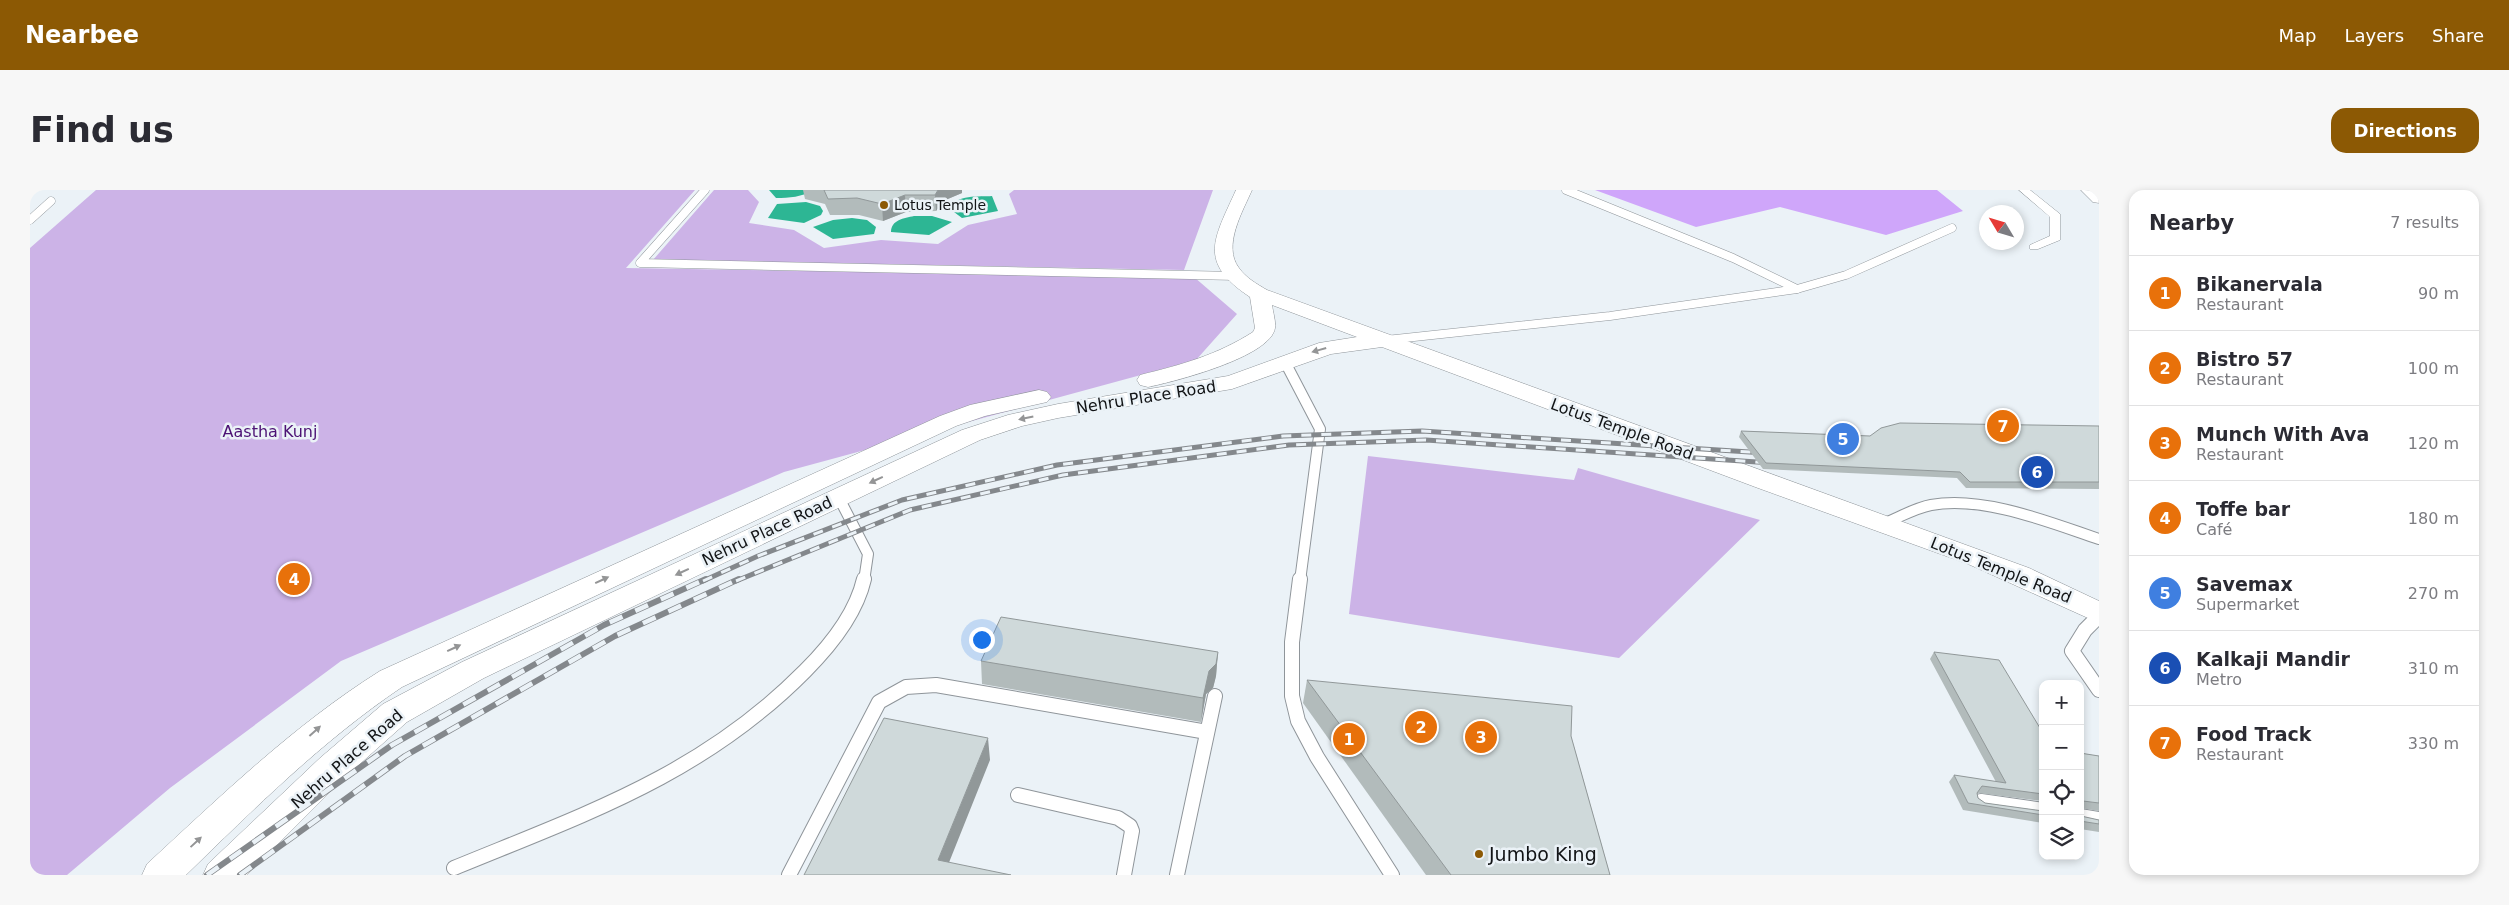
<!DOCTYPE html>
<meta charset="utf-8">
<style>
:root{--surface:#fff;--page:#f7f7f7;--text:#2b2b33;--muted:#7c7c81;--line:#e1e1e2;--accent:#8c5904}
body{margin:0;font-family:"DejaVu Sans",sans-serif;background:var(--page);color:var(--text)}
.controls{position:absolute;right:15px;bottom:15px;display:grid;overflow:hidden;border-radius:10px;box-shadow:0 2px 8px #0003}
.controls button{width:45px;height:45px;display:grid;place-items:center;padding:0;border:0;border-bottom:1px solid var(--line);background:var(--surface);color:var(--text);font:25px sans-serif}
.compass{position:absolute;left:1949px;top:15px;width:45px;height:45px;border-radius:50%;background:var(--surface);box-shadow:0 2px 8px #0003;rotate:308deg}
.you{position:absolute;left:951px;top:449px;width:18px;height:18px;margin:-12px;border:4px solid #fff;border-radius:50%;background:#1a73e8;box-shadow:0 0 0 8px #1a73e833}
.badge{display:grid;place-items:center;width:32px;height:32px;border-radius:50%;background:var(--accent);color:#fff;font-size:16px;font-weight:700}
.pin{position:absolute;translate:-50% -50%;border:2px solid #fff;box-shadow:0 1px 5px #0006}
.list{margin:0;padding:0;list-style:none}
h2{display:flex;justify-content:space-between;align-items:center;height:65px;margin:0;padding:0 20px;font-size:21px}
h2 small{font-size:16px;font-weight:400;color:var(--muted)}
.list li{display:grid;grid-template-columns:32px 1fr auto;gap:15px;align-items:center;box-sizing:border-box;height:75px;padding:0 20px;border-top:1px solid var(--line)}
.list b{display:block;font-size:19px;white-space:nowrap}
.list p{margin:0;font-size:16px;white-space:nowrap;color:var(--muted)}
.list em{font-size:16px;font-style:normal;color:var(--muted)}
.icon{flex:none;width:28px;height:28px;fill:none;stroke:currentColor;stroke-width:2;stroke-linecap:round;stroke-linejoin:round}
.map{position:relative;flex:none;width:2069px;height:685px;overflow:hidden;border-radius:15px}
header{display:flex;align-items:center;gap:30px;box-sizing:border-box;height:70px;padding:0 25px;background:var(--accent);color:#fff}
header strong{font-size:24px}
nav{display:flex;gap:28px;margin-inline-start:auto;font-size:18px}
.intro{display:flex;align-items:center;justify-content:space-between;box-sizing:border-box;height:120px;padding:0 30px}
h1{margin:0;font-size:35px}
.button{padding:12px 22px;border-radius:15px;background:var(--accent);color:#fff;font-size:18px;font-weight:700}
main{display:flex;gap:30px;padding:0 30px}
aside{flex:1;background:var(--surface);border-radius:15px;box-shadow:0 2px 8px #0003}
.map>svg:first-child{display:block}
</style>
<header>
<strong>Nearbee</strong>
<nav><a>Map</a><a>Layers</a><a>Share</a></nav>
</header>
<div class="intro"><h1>Find us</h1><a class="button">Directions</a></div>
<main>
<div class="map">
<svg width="2069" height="685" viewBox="0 0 2069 685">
<rect width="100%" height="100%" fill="#ebf2f7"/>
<!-- green -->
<g fill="#ccb3e7">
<path d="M66,0H665L596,78L1164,87L1207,124L1166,170L754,282L311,471L140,598L37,685H0V58Z"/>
<path d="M684,0H718L729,12L719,33L764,40L794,58L851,50L908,54L938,35L987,24L979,4L984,0H1183L1154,80L623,70Z"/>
<path d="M1338,266L1544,290L1548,278L1730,330L1589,468L1319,424Z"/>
</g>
<!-- forest -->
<path fill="#cfa6fa" d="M1565,0H1907L1933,21L1856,45L1750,17L1666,37Z"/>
<!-- water -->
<g fill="#2db694">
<path d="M739,0H784C772,7 759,8 746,8Z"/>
<path d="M962,6L968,21L932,28L920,19C925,4 950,7 962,6Z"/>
<path d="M776,12L790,16L793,21L791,25L774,33L738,28L747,14Z"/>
<path d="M884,26H902L922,32L899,45L861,42C861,30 874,28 884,26Z"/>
<path d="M822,28L837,30L846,37L844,44L803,49L783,37L803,30Z"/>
</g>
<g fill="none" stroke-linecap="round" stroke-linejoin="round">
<defs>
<g id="service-far2">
<path d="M675,0L610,73L1206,86"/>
<path d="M1536,0L1703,68L1767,99"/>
<path d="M0,30L21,11"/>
<path d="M1356,150L1580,126L1767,99L1816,85L1922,38"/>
</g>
<g id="service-far1">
<path d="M1255,172L1290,239L1270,391"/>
<path d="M809,308L838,364L834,391"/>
<path d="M1855,333C1870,327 1885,318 1901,315C1953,305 2021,333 2069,349"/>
</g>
<g id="service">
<path d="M1270,389L1262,452V506L1268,531L1287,567L1362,685"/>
<path d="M2069,426L2055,440L2042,461L2069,500"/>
<path d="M988,605L1088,628L1100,636L1102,641L1094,685"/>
<path d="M1951,611L2013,620"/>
<path d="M2050,626L2069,629"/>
<path d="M424,678C555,624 672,585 775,481C800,456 826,424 834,389"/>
<path d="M759,685L849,512L876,497L906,495L1177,542"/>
<path d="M1147,685L1185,506"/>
</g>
<path id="pedestrian" d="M1989,0H2000L2030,24V50L2008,59H2000V55L2020,46V27Z"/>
<g id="tertiary">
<path d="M1206,0H1222C1213,21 1192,56 1209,78C1216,88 1227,94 1237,100L1999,378L2069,411V433L1938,374L1728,298L1352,157L1301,164L1202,199L1028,228L992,236L950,250L454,488L377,532L314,588L217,685H173L178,674L290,568L353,514L432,472L932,240L978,225L1028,214L1198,186L1289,153L1327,147L1242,115C1243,122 1246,132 1245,138C1241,167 1143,192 1118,197L1110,195L1107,190L1110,185C1151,175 1187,165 1223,142L1225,138L1220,107C1167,72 1184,49 1206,0Z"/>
<path d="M1009,200L1017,202L1021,207L1017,212L955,226L926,236L372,497C292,551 225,618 156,685H112L117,674C192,605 264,535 350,481L910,226L940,215Z"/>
</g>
<path id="primary" d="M2051,0H2069V13L2063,12Z"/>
</defs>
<!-- service-far2 casing -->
<use href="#service-far2" stroke="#8f959a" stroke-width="9"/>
<!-- service-far1 casing -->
<use href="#service-far1" stroke="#8f959a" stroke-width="12"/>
<!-- service casing -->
<use href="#service" stroke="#8f959a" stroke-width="16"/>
<!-- pedestrian casing -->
<use href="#pedestrian" stroke="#8f959a" stroke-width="1"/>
<!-- tertiary casing -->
<use href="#tertiary" stroke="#8f959a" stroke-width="1"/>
<!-- primary casing -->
<use href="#primary" stroke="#8f959a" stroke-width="1"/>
<!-- service-far2 -->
<use href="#service-far2" stroke="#fff" stroke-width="8"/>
<!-- service-far1 -->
<use href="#service-far1" stroke="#fff" stroke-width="10"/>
<!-- service -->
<use href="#service" stroke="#fff" stroke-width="14"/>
<!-- pedestrian -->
<use href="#pedestrian" fill="#fff" fill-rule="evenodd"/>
<!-- tertiary -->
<use href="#tertiary" fill="#fff" fill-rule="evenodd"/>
<!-- primary -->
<use href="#primary" fill="#fff" fill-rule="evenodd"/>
<defs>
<g id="rail-far1">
<path d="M673,391L728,366L872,310L1027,275L1253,246L1392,241L1735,263"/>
<path d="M706,391L880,320L1033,285L1259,255L1396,250L1742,273"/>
</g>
<g id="rail">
<path d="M177,685L362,555L574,435L676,389"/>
<path d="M210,685L375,566L585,446L709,389"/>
</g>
</defs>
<!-- rail-far1 casing -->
<use href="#rail-far1" stroke="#84888c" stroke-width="5"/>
<!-- rail casing -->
<use href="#rail" stroke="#84888c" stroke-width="6"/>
<!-- rail-far1 -->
<use href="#rail-far1" stroke="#ebf2f7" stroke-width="3" stroke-dasharray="10" stroke-linecap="butt"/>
<!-- rail -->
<use href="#rail" stroke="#ebf2f7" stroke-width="4.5" stroke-dasharray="14" stroke-linecap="butt"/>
</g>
<!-- wall -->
<g fill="#b2bbbb">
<path d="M773,0H932V3L913,11L906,21L876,22L853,31L829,25H800L795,14L775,9Z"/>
<path d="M2069,236V299L1936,298L1927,288L1733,279L1709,247L1711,241L1840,246Z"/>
<path d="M1188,462L1186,486L1183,498L1176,504L1171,532L952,494L951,471Z"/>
<path d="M1904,462L2013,543V611L1948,603V608L1955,613L2013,621V633L1933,620L1919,592L1924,585L1966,592L1900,469Z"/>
<path d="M1277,490L1541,546L1580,685H1396L1273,513Z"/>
<path d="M2050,563L2069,566V621L2050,618Z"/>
<path d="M2050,626H2051L2069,630V642L2050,639Z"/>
</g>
<!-- shaded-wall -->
<g fill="#919899">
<path d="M908,0H932V3L913,11L906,21L905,5Z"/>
<path d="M875,5L876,22L853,31L852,14Z"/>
<path d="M1188,462L1186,486L1183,498L1176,504L1171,532L1173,508L1179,481Z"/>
<path d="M958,548L960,570L914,685L908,670Z"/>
</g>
<!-- building -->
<g fill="#cfd9da" stroke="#919899">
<path d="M794,0H908L905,5H875L852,14L827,8L798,9Z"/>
<path d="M1870,233L2069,236V292H1940L1930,282L1736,273L1711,241L1840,246L1851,238Z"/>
<path d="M971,427L1188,462L1186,474L1179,481L1173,508L951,471Z"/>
<path d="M1904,462L1969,470L2013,543V604L1952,596L1947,603L1948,608L1955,613L2013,621V625L1938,613L1924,585L1976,593Z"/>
<path d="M1277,490L1542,516L1541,546L1580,685H1421Z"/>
<path d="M854,528L958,548L908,670L981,685H774Z"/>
<path d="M2050,563L2069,566V613L2053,611L2050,614Z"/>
<path d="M2050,626H2051L2069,630V634L2050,631Z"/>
</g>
<!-- one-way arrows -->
<defs><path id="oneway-solid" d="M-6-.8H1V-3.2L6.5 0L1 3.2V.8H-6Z" transform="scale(1.25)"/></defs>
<g fill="#949596">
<use href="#oneway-solid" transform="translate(1289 160) rotate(164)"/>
<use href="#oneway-solid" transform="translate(996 228) rotate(168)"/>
<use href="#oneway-solid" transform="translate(846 290) rotate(155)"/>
<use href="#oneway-solid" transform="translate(652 382) rotate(155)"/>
<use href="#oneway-solid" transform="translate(572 390) rotate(-25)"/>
<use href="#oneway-solid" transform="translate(424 458) rotate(-25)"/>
<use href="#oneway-solid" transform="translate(285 541) rotate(-42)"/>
<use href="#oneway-solid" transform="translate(166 652) rotate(-43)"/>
</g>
<!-- markers -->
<g fill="#8c5904" stroke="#ebf2f7" stroke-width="2">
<circle cx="854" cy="15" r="5"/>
<circle cx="1449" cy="664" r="5"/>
</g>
<g text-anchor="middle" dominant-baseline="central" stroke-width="5" stroke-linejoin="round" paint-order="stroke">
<!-- far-poi labels -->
<g font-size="14" fill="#121416" stroke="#ebf2f7" text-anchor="start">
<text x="864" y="15">Lotus Temple</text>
</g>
<!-- street labels -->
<g font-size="16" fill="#121416" stroke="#ebf2f7">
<text transform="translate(1116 207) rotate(-9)">Nehru Place Road</text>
<text transform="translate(1592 239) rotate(20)">Lotus Temple Road</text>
<text transform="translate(737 341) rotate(-25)">Nehru Place Road</text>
<text transform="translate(1971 380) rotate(22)">Lotus Temple Road</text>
<text transform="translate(317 569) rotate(-41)">Nehru Place Road</text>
</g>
<!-- park labels -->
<g font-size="16" fill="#4c1274" stroke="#ebf2f7">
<text x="240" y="241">Aastha Kunj</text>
</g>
<!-- near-poi labels -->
<g font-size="19" fill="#121416" stroke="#ebf2f7" text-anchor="start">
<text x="1459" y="664">Jumbo King</text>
</g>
</g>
</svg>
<div class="controls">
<button>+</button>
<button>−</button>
<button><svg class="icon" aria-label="locate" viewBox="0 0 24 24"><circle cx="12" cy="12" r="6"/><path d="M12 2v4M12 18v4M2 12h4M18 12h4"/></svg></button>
<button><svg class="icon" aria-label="layers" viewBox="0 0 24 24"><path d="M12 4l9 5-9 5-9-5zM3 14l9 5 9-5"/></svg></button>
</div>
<svg class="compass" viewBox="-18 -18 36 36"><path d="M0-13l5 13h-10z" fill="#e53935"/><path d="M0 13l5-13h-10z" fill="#7c7c81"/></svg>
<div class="you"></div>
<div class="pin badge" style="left:1319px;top:549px;background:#e8710a">1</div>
<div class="pin badge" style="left:1391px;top:537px;background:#e8710a">2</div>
<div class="pin badge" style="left:1451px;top:547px;background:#e8710a">3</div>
<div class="pin badge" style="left:264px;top:389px;background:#e8710a">4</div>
<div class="pin badge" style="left:1813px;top:249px;background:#3f7fe0">5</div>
<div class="pin badge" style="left:2007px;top:282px;background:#1a4fb4">6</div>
<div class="pin badge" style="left:1973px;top:236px;background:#e8710a">7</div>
</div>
<aside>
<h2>Nearby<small>7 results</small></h2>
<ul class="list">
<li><span class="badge" style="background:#e8710a">1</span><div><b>Bikanervala</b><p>Restaurant</p></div><em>90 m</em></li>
<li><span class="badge" style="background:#e8710a">2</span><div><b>Bistro 57</b><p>Restaurant</p></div><em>100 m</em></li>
<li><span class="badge" style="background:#e8710a">3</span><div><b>Munch With Ava</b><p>Restaurant</p></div><em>120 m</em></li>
<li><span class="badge" style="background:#e8710a">4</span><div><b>Toffe bar</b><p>Café</p></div><em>180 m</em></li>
<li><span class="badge" style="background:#3f7fe0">5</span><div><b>Savemax</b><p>Supermarket</p></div><em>270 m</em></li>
<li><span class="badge" style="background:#1a4fb4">6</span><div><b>Kalkaji Mandir</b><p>Metro</p></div><em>310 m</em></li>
<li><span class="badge" style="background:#e8710a">7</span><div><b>Food Track</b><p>Restaurant</p></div><em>330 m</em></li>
</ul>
</aside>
</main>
